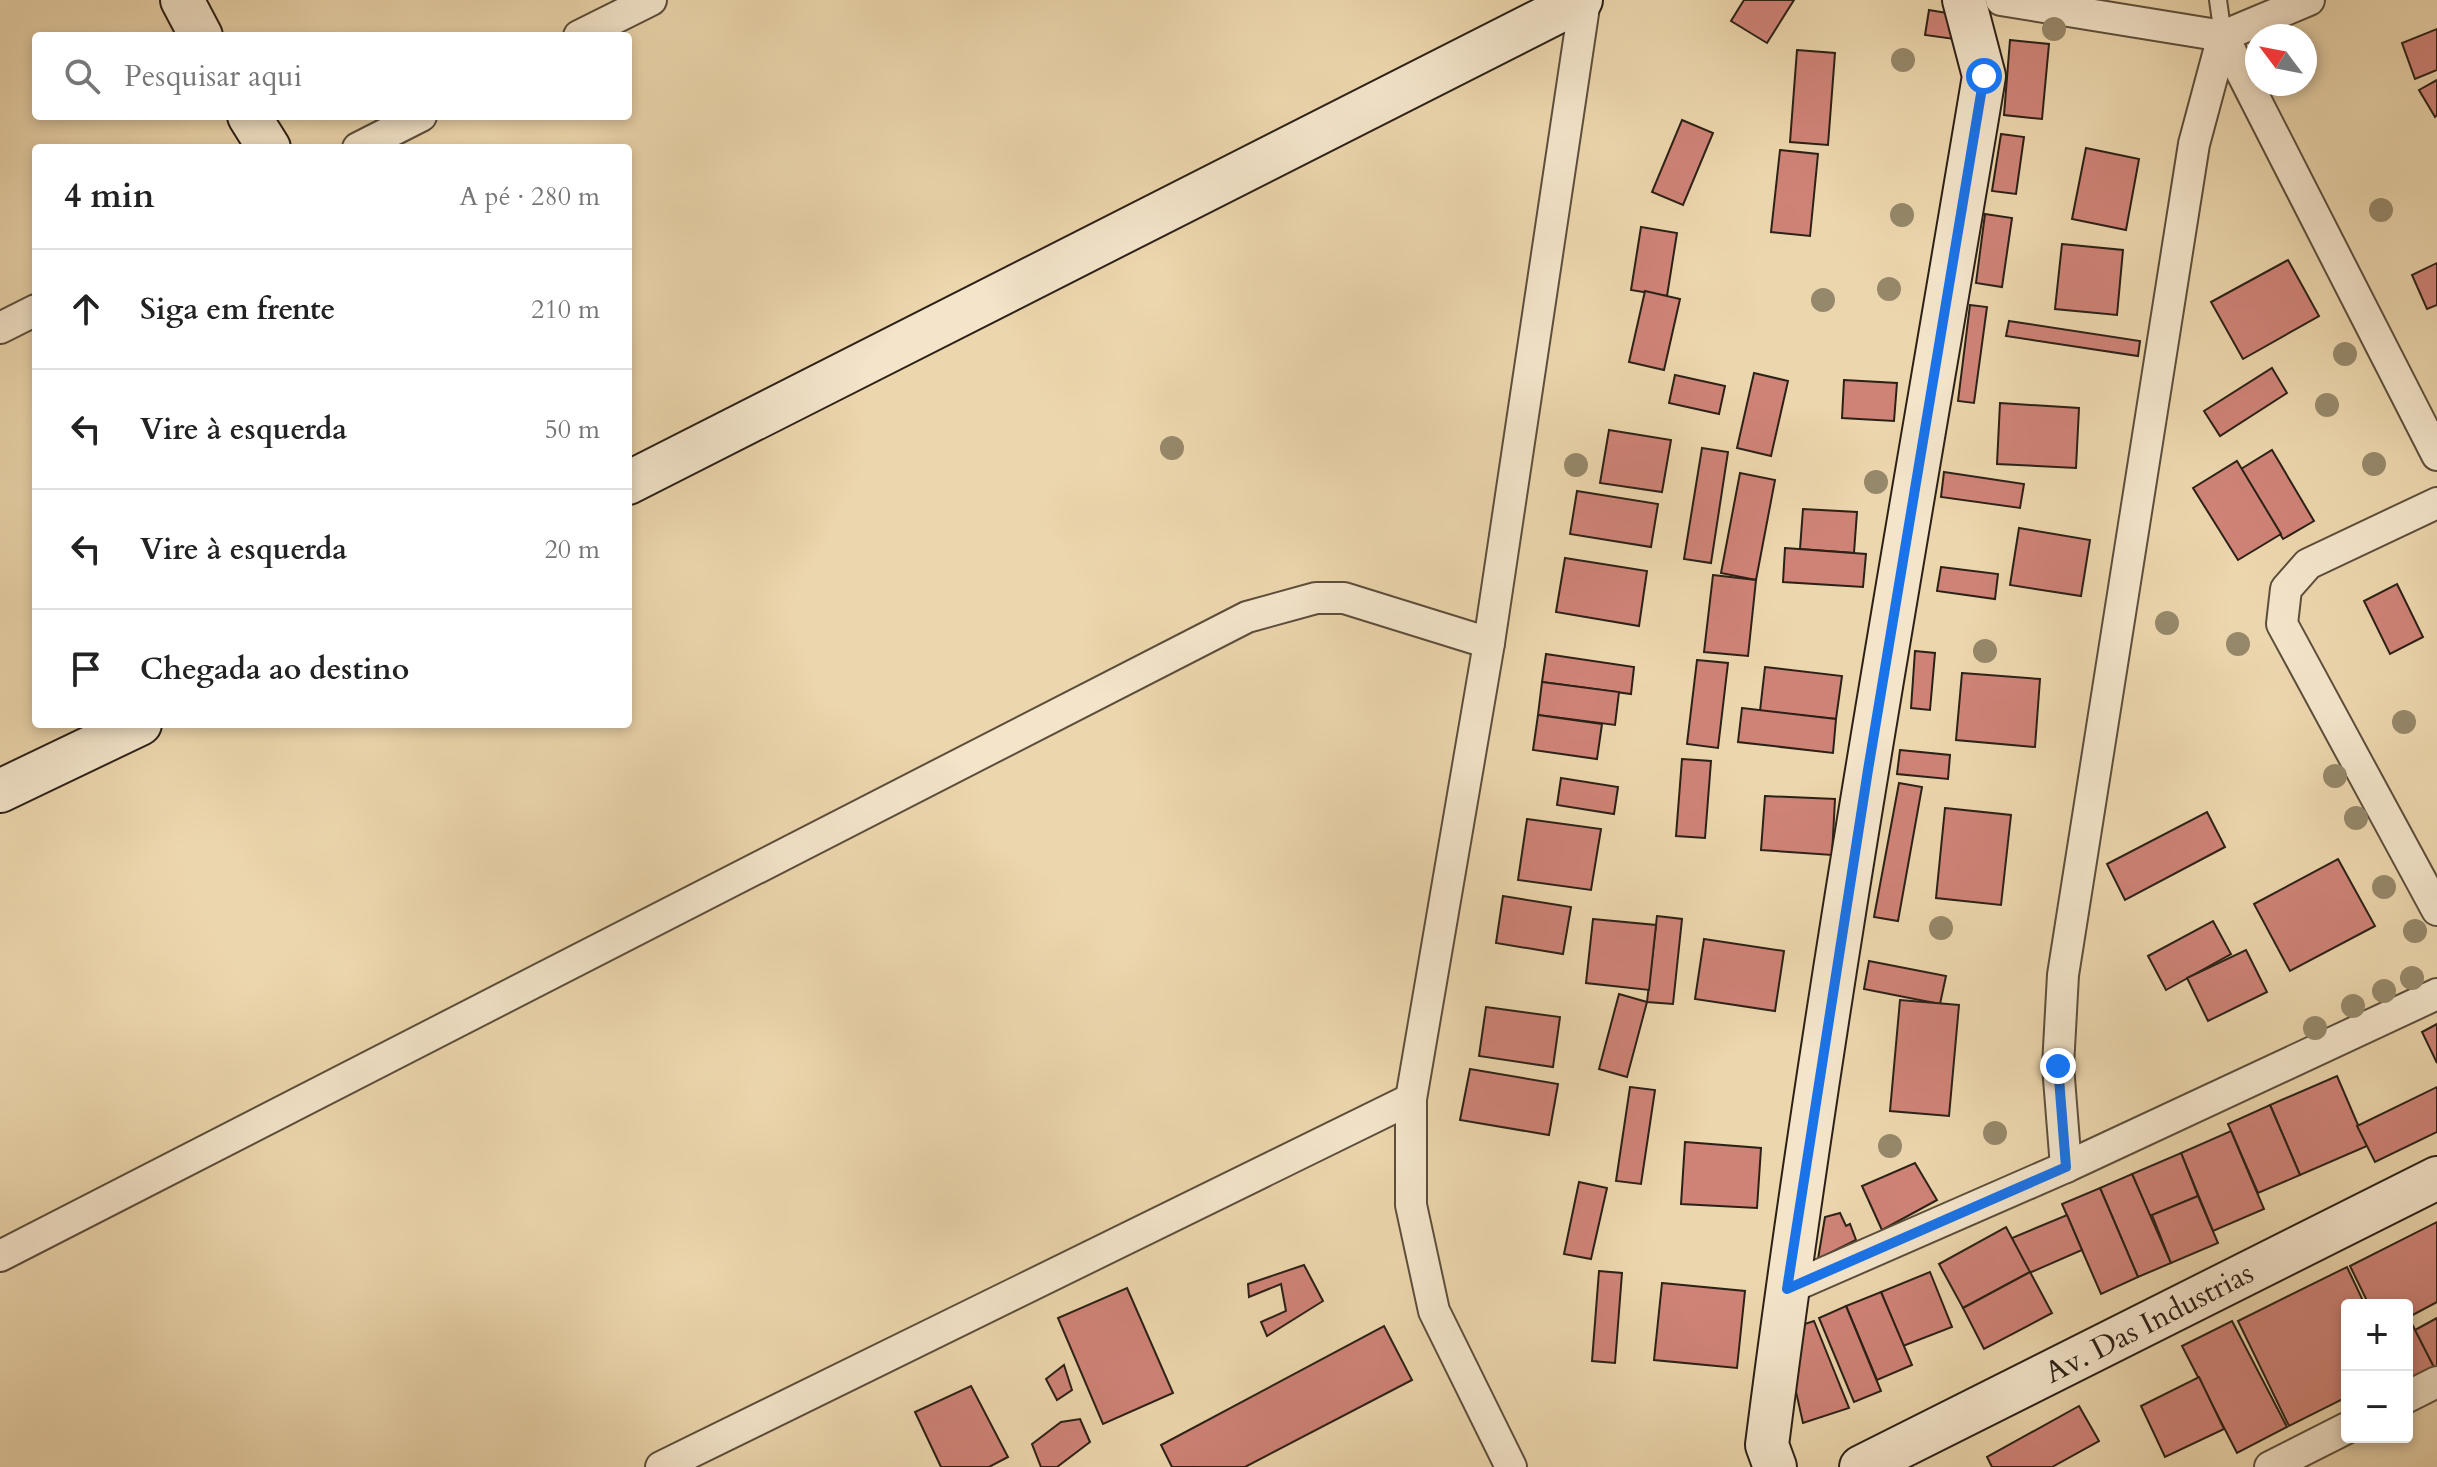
<!DOCTYPE html>
<html lang="pt">
<meta charset="utf-8">
<style>
:root{--surface:#fff;--page:#f2f2f2;--text:#222;--muted:#767676;--line:#e0e0e0}
body{margin:0;font-family:Cardo,serif;background:var(--page);color:var(--text)}
.controls{position:absolute;right:24px;bottom:24px;display:grid;overflow:hidden;border-radius:8px;box-shadow:0 4px 12px #0003}
.controls button{width:72px;height:72px;display:grid;place-items:center;padding:0;border:0;border-bottom:2px solid var(--line);background:var(--surface);color:var(--text);font:40px sans-serif}
.compass{position:absolute;left:2245px;top:24px;width:72px;height:72px;border-radius:50%;background:var(--surface);box-shadow:0 4px 12px #0003;rotate:302deg}
.stop{position:absolute;width:24px;height:24px;margin:-18px;border:6px solid #1a73e8;border-radius:50%;background:#fff}
.stop.end{background:#1a73e8;border-color:#fff;box-shadow:0 2px 8px #0008}
.list{margin:0;padding:0;list-style:none}
h2{display:flex;justify-content:space-between;align-items:center;height:104px;margin:0;padding:0 32px;font-size:34px}
h2 small{font-size:26px;font-weight:400;color:var(--muted)}
.list li{display:grid;grid-template-columns:52px 1fr auto;gap:24px;align-items:center;box-sizing:border-box;height:120px;padding:0 32px;border-top:2px solid var(--line)}
.list b{display:block;font-size:30px;white-space:nowrap}
.list em{font-size:26px;font-style:normal;color:var(--muted)}
.icon{flex:none;width:44px;height:44px;fill:none;stroke:currentColor;stroke-width:2;stroke-linecap:round;stroke-linejoin:round}
.map{position:relative;flex:none;width:2437px;height:1467px;overflow:hidden}
.search{position:absolute;background:var(--surface);box-shadow:0 4px 12px #0003;left:32px;top:32px;width:600px;height:88px;display:flex;align-items:center;gap:20px;box-sizing:border-box;padding:0 28px;border-radius:8px;color:var(--muted);font-size:30px}
.panel{position:absolute;background:var(--surface);box-shadow:0 4px 12px #0003;left:32px;top:144px;width:600px;height:584px;border-radius:8px}
.map>svg:first-child{display:block}
</style>
<div class="map">
<svg width="2437" height="1467" viewBox="0 0 2437 1467">
<rect width="100%" height="100%" fill="#ecd6ad"/>
<filter id="stains"><feTurbulence type="fractalNoise" baseFrequency=".0025" numOctaves="4"/><feColorMatrix values="0 0 0 0 .2 0 0 0 0 .09 0 0 0 0 .02 0 0 0 .5 -.17"/></filter>
<radialGradient id="worn" r=".72"><stop offset=".6" stop-color="#630" stop-opacity="0"/><stop offset="1" stop-color="#630" stop-opacity=".3"/></radialGradient>
<!-- building -->
<g fill="#cf8377" stroke="#2c2117" stroke-width="2">
<path d="M1744,0H1794L1767,43L1731,21Z"/>
<path d="M1929,10L1959,15L1954,39L1925,35Z"/>
<path d="M2437,29V70L2415,79L2402,43Z"/>
<path d="M2010,40L2049,44L2042,119L2004,115Z"/>
<path d="M1797,50L1835,53L1828,145L1790,142Z"/>
<path d="M2437,80V115L2435,117L2419,90Z"/>
<path d="M1682,120L1713,133L1683,205L1652,192Z"/>
<path d="M2001,134L2024,137L2016,194L1992,191Z"/>
<path d="M2086,148L2139,159L2126,230L2072,219Z"/>
<path d="M1780,150L1818,154L1810,236L1771,232Z"/>
<path d="M1985,214L2012,218L2002,287L1976,283Z"/>
<path d="M1641,227L1677,233L1667,296L1631,290Z"/>
<path d="M2062,244L2123,250L2117,315L2055,309Z"/>
<path d="M2288,260L2319,316L2243,359L2211,302Z"/>
<path d="M2437,263V305L2427,309L2412,275Z"/>
<path d="M1645,291L1680,299L1664,370L1629,362Z"/>
<path d="M1970,305L1987,307L1974,403L1958,401Z"/>
<path d="M2009,321L2140,341L2138,356L2006,336Z"/>
<path d="M2272,368L2287,393L2220,436L2204,411Z"/>
<path d="M1754,373L1788,381L1771,456L1737,448Z"/>
<path d="M1675,375L1725,386L1719,414L1669,403Z"/>
<path d="M1844,380L1897,383L1894,421L1842,418Z"/>
<path d="M2000,403L2079,408L2076,468L1997,464Z"/>
<path d="M1609,430L1671,440L1662,492L1600,483Z"/>
<path d="M1702,448L1728,452L1711,563L1684,559Z"/>
<path d="M2272,450L2314,521L2283,539L2241,469Z"/>
<path d="M2237,461L2281,534L2238,560L2193,488Z"/>
<path d="M1944,472L2024,484L2020,508L1941,497Z"/>
<path d="M1740,473L1775,480L1756,580L1721,573Z"/>
<path d="M1577,491L1658,504L1651,547L1570,534Z"/>
<path d="M1803,509L1857,512L1854,553L1800,549Z"/>
<path d="M2019,528L2090,540L2081,596L2010,585Z"/>
<path d="M1785,548L1866,554L1863,587L1783,582Z"/>
<path d="M1565,558L1647,571L1639,626L1556,612Z"/>
<path d="M1941,567L1998,574L1995,599L1937,591Z"/>
<path d="M1713,575L1756,580L1748,656L1704,652Z"/>
<path d="M2397,584L2423,637L2390,654L2364,601Z"/>
<path d="M1915,651L1935,653L1930,710L1911,708Z"/>
<path d="M1546,654L1634,667L1631,694L1542,682Z"/>
<path d="M1697,660L1728,663L1718,748L1687,744Z"/>
<path d="M1765,667L1842,676L1836,719L1760,711Z"/>
<path d="M1962,673L2040,679L2035,747L1956,740Z"/>
<path d="M1542,682L1619,692L1615,725L1538,715Z"/>
<path d="M1742,708L1836,719L1833,753L1738,742Z"/>
<path d="M1538,715L1602,724L1597,759L1533,750Z"/>
<path d="M1900,750L1950,755L1948,779L1897,774Z"/>
<path d="M1682,759L1711,761L1705,838L1676,836Z"/>
<path d="M1561,778L1618,787L1614,814L1557,805Z"/>
<path d="M1899,783L1922,787L1898,921L1874,917Z"/>
<path d="M1765,796L1835,799L1832,855L1761,850Z"/>
<path d="M1945,808L2011,815L2001,905L1936,898Z"/>
<path d="M2207,812L2225,847L2125,900L2107,864Z"/>
<path d="M1527,819L1601,829L1591,890L1518,880Z"/>
<path d="M2338,859L2375,926L2290,971L2254,904Z"/>
<path d="M1503,896L1571,907L1563,954L1496,943Z"/>
<path d="M1657,916L1682,919L1673,1004L1647,1002Z"/>
<path d="M1593,919L1656,925L1649,990L1586,983Z"/>
<path d="M2213,921L2231,954L2166,990L2148,956Z"/>
<path d="M1704,939L1784,951L1775,1011L1695,999Z"/>
<path d="M2246,950L2267,992L2208,1021L2187,978Z"/>
<path d="M1869,961L1946,976L1940,1004L1864,989Z"/>
<path d="M1619,994L1647,1002L1627,1077L1599,1069Z"/>
<path d="M1900,1000L1959,1005L1949,1116L1890,1111Z"/>
<path d="M1486,1007L1560,1017L1553,1067L1479,1056Z"/>
<path d="M2437,1024V1063L2422,1032Z"/>
<path d="M1470,1069L1558,1084L1549,1135L1460,1120Z"/>
<path d="M2337,1076L2367,1146L2300,1175L2270,1105Z"/>
<path d="M1630,1087L1655,1090L1641,1184L1616,1181Z"/>
<path d="M2437,1087V1132L2375,1162L2357,1126Z"/>
<path d="M2270,1105L2300,1175L2258,1193L2228,1124Z"/>
<path d="M2231,1131L2264,1209L2213,1231L2181,1153Z"/>
<path d="M1685,1142L1761,1148L1757,1208L1681,1204Z"/>
<path d="M2181,1153L2198,1196L2150,1216L2132,1174Z"/>
<path d="M1915,1163L1937,1200L1882,1230L1862,1186Z"/>
<path d="M2132,1174L2171,1263L2138,1277L2100,1188Z"/>
<path d="M1579,1182L1607,1188L1591,1259L1564,1254Z"/>
<path d="M2100,1188L2138,1277L2101,1294L2062,1204Z"/>
<path d="M2198,1196L2218,1243L2171,1263L2152,1215Z"/>
<path d="M1840,1213L1846,1226L1850,1224L1856,1240L1818,1259L1825,1217Z"/>
<path d="M2067,1215L2082,1250L2027,1274L2012,1238Z"/>
<path d="M2437,1222V1302L2407,1318V1305H2369L2350,1266Z"/>
<path d="M2006,1227L2030,1272L1963,1308L1939,1264Z"/>
<path d="M1304,1265L1323,1301L1267,1336L1261,1322L1286,1311L1281,1284L1249,1297L1248,1284Z"/>
<path d="M2347,1267L2365,1305H2347V1397L2289,1426L2238,1321Z"/>
<path d="M1599,1271L1622,1273L1615,1363L1592,1361Z"/>
<path d="M1930,1272L1952,1327L1903,1346L1881,1292Z"/>
<path d="M2030,1272L2052,1313L1984,1349L1963,1308Z"/>
<path d="M1662,1283L1745,1291L1737,1368L1654,1360Z"/>
<path d="M1127,1288L1173,1393L1103,1424L1058,1318Z"/>
<path d="M1881,1292L1912,1365L1877,1380L1846,1306Z"/>
<path d="M1846,1306L1881,1391L1854,1402L1819,1318Z"/>
<path d="M2409,1318L2436,1371L2407,1382V1319Z"/>
<path d="M2437,1318V1371H2436L2415,1330Z"/>
<path d="M1814,1321L1849,1408L1803,1423L1788,1356L1789,1329Z"/>
<path d="M2232,1321L2287,1427L2237,1453L2182,1346Z"/>
<path d="M1384,1326L1412,1380L1245,1467H1172L1161,1445Z"/>
<path d="M1064,1365L1072,1390L1057,1400L1046,1379Z"/>
<path d="M2199,1377L2224,1429L2165,1457L2141,1406Z"/>
<path d="M971,1386L1008,1457L989,1467H941L915,1412Z"/>
<path d="M2079,1406L2099,1441L2052,1467H1992L1987,1457Z"/>
<path d="M1080,1419L1090,1442L1057,1467H1041L1032,1444L1061,1422Z"/>
</g>
<g fill="none" stroke-linecap="round" stroke-linejoin="round">
<defs>
<path id="lane" d="M2218,0L2223,36"/>
<g id="street">
<path d="M2001,0L2223,36L2437,455"/>
<path d="M579,36L651,0"/>
<path d="M358,148L421,116"/>
<path d="M0,328L36,310"/>
<path d="M2437,503L2308,564L2286,589L2282,624L2437,910"/>
<path d="M2066,1167L2058,1066L2063,975L2194,144L2223,36L2309,0"/>
<path d="M0,1256L1247,617L1316,598H1344L1489,643"/>
<path d="M1787,1289L2066,1167L2437,994"/>
<path d="M2407,1397L2437,1382"/>
<path d="M661,1467L1411,1099"/>
<path d="M1511,1467L1434,1311L1411,1205V1099L1489,643L1585,0"/>
<path d="M2270,1467L2347,1428"/>
</g>
<g id="secondary">
<path d="M182,0L201,36"/>
<path d="M249,116L269,148"/>
<path d="M628,483L1581,0"/>
<path d="M0,791L140,724"/>
<path d="M1775,1467L1767,1445C1825,987 1908,532 1984,76L1964,0"/>
<path d="M1861,1467L2437,1178"/>
</g>
</defs>
<!-- lane casing -->
<use href="#lane" stroke="#5c4e3c" stroke-width="20"/>
<!-- street casing -->
<use href="#street" stroke="#5c4e3c" stroke-width="34"/>
<!-- secondary casing -->
<use href="#secondary" stroke="#2c2117" stroke-width="46"/>
<!-- lane -->
<use href="#lane" stroke="#f3e4ca" stroke-width="16"/>
<!-- street -->
<use href="#street" stroke="#f3e4ca" stroke-width="30"/>
<!-- secondary -->
<use href="#secondary" stroke="#f3e4ca" stroke-width="42"/>
</g>
<!-- trees -->
<g fill="#96886a">
<circle cx="2054" cy="29" r="12"/>
<circle cx="1903" cy="60" r="12"/>
<circle cx="2381" cy="210" r="12"/>
<circle cx="1902" cy="215" r="12"/>
<circle cx="1889" cy="289" r="12"/>
<circle cx="1823" cy="300" r="12"/>
<circle cx="2345" cy="354" r="12"/>
<circle cx="2327" cy="405" r="12"/>
<circle cx="1172" cy="448" r="12"/>
<circle cx="2374" cy="464" r="12"/>
<circle cx="1576" cy="465" r="12"/>
<circle cx="1876" cy="482" r="12"/>
<circle cx="2167" cy="623" r="12"/>
<circle cx="2238" cy="644" r="12"/>
<circle cx="1985" cy="651" r="12"/>
<circle cx="2404" cy="722" r="12"/>
<circle cx="2335" cy="776" r="12"/>
<circle cx="2356" cy="818" r="12"/>
<circle cx="2384" cy="887" r="12"/>
<circle cx="1941" cy="928" r="12"/>
<circle cx="2415" cy="931" r="12"/>
<circle cx="2412" cy="978" r="12"/>
<circle cx="2384" cy="991" r="12"/>
<circle cx="2353" cy="1006" r="12"/>
<circle cx="2315" cy="1028" r="12"/>
<circle cx="1995" cy="1133" r="12"/>
<circle cx="1890" cy="1146" r="12"/>
</g>
<g fill="none" stroke-linecap="round" stroke-linejoin="round">
<!-- route -->
<path stroke="#1a73e8" stroke-width="10" d="M1984,76L1868,770L1787,1289L2066,1167L2058,1066"/>
</g>
<g text-anchor="middle" dominant-baseline="central" stroke-width="8" stroke-linejoin="round" paint-order="stroke">
<!-- street labels -->
<g font-size="30" fill="#2c2117" stroke="#f3e4ca">
<text transform="translate(2149 1323) rotate(-27)">Av. Das Industrias</text>
</g>
</g>
<rect width="100%" height="100%" filter="url(#stains)"/>
<rect width="100%" height="100%" fill="url(#worn)"/>
</svg>
<div class="controls">
<button>+</button>
<button>−</button>
</div>
<svg class="compass" viewBox="-18 -18 36 36"><path d="M0-13l5 13h-10z" fill="#e53935"/><path d="M0 13l5-13h-10z" fill="#767676"/></svg>
<div class="stop" style="left:1984px;top:76px"></div>
<div class="stop end" style="left:2058px;top:1066px"></div>
<div class="search"><svg class="icon" aria-label="search" viewBox="0 0 24 24"><circle cx="10" cy="10" r="6"/><path d="M15 15l6 6"/></svg>Pesquisar aqui</div>
<section class="panel">
<h2>4 min<small>A pé · 280 m</small></h2>
<ul class="list">
<li><svg class="icon" aria-label="ahead" viewBox="0 0 24 24"><path d="M12 20V5M6 11l6-6 6 6"/></svg><div><b>Siga em frente</b></div><em>210 m</em></li>
<li><svg class="icon" aria-label="left" viewBox="0 0 24 24"><path d="M17 20v-9H6M10 6l-5 5 5 5"/></svg><div><b>Vire à esquerda</b></div><em>50 m</em></li>
<li><svg class="icon" aria-label="left" viewBox="0 0 24 24"><path d="M17 20v-9H6M10 6l-5 5 5 5"/></svg><div><b>Vire à esquerda</b></div><em>20 m</em></li>
<li><svg class="icon" aria-label="arrive" viewBox="0 0 24 24"><path d="M6 21V4h12l-3 4 3 4H6"/></svg><div><b>Chegada ao destino</b></div></li>
</ul>
</section>
</div>
